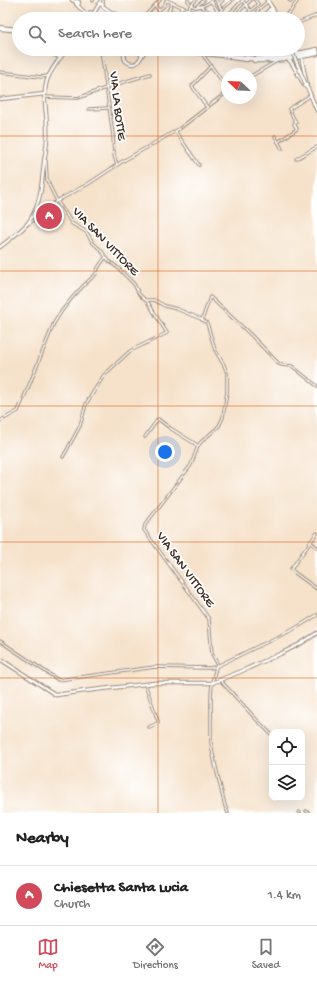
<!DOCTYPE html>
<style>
:root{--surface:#fff;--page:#f6f6f6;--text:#222;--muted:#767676;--line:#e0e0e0;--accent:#d1495b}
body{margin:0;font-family:"Gochi Hand",sans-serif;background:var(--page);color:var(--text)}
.controls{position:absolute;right:12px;bottom:12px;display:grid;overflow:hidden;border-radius:8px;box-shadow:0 4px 16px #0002}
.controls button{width:36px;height:36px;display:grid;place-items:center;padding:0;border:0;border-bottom:1px solid var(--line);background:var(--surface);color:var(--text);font:20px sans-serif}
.compass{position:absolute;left:221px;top:68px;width:36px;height:36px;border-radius:50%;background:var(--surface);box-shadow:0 4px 16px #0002;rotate:293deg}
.you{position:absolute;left:165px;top:452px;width:14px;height:14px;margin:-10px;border:3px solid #fff;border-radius:50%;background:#1a73e8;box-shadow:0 0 0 6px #1a73e833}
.badge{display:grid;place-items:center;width:26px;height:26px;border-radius:50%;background:var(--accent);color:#fff;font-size:13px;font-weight:700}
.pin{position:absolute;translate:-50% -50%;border:2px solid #fff;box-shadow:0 1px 4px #0006}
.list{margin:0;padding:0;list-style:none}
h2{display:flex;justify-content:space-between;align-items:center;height:52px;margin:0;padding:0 16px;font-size:17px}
h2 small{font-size:13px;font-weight:400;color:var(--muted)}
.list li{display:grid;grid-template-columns:26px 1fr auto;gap:12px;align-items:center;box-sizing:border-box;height:60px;padding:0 16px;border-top:1px solid var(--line)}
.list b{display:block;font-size:15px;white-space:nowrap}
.list p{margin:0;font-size:13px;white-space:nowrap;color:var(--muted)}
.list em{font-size:13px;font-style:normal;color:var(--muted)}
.icon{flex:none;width:22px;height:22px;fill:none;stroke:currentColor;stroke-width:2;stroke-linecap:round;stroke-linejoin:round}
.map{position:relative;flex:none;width:317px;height:813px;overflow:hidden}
.search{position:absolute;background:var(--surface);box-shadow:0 4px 16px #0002;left:12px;right:12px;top:12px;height:44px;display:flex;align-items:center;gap:10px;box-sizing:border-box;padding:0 14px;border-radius:22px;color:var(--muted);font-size:15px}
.sheet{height:112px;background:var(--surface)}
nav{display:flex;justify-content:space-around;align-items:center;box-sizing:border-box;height:56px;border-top:1px solid var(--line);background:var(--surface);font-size:11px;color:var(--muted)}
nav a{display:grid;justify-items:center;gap:2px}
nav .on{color:var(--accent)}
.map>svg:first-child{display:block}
</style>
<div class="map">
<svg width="317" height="813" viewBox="0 0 317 813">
<rect width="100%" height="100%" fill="#fff"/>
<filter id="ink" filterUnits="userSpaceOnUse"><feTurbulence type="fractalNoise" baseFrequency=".025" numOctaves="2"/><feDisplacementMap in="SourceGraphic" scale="8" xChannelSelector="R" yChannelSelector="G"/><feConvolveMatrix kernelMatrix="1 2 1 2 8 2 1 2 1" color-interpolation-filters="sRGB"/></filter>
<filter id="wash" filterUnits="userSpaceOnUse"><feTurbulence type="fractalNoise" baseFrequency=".012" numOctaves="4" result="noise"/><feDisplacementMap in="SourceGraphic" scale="16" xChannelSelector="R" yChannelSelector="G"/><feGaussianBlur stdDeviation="0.9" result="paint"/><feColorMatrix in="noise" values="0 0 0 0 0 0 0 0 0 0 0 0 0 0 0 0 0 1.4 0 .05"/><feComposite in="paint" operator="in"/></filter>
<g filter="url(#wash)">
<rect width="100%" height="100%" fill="#f6e2cb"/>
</g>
<g filter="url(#ink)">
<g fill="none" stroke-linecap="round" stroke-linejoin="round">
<defs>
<g id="street">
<path d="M103,0V5"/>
<path d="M166,0L210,19"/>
<path d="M188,0C188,1 191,5 191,5C197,10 208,4 213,0"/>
<path d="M216,0L222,10"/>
<path d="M242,0L250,10"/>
<path d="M289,0L290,1L291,0"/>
<path d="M93,1V0"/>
<path d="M211,1L223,19"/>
<path d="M98,4L101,0"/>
<path d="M219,4L223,0"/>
<path d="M155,5L164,19"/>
<path d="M201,6L204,9L214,14L217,10"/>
<path d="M196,7L204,0"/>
<path d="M187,9L186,11V14L191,19"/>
<path d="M159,10L164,6L167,0"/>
<path d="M169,10L178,14"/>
<path d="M188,10L191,5L196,0"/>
<path d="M219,12L233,0"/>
<path d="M167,13L171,19"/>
<path d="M162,15L168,12L172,3"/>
<path d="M261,16L257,11L268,1"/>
<path d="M142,19L160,0"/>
<path d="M180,19L178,16L182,7"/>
<path d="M199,19L200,18"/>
<path d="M224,19L243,0"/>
<path d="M231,19L251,0"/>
<path d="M247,19L245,16L258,4L255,0"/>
<path d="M281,19L290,12L298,0"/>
<path d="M298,23L317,15"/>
<path d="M42,49L60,58"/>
<path d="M101,49L113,135L114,155L117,165"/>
<path d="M203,55L227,88"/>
<path d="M0,72L41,77L48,76"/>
<path d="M251,76L277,61"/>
<path d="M44,97L78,98L117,84L150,74"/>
<path d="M207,107L192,86L211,66"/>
<path d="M89,109L108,108"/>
<path d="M175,131L199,165"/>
<path d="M275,136L282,149"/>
<path d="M278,142L297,129L294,124L296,123L289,109L311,95"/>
<path d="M296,159L317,147"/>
<path d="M45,160L46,161L47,180L51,189L57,201L68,217L71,223L85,231L87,233L93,243L100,249L109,261L118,268L134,284L139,294L145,300H154L165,306L177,309L201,319L207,323L215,350L224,365L227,373V392L223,417L219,426L201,442L198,446L191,465L145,525L144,530L209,619L212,654L217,663L212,683L211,695V742L213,755L225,806L228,813"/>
<path d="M44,212L48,215"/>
<path d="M28,223H30L57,201L88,184L123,161L179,129L227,92"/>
<path d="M202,320L210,297L251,335L279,364L282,365L292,366L317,386"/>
<path d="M0,421L18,411L28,388L54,323C65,304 80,288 96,274C97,267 102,262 106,257"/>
<path d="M145,437L158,419L170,428L197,445"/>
<path d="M63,457L80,426L86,404L104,375L130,351L167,333L147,301"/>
<path d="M317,533L291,569L295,573L317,589"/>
<path d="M310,542L317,547"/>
<path d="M0,641L58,680L155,667L210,668L215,667L296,628L317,615"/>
<path d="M220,680L255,718L272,735"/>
<path d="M145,684L158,721V723L149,727"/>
<path d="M306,811L309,813"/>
<path d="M299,812L300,813"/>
</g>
<g id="secondary">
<path d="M72,0L76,2"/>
<path d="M267,0L273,9"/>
<path d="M77,1L79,2L78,5L76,4Z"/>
<path d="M100,3C106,11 119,16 128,19"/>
<path d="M77,5L87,15"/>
<path d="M270,9H273V12L270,11Z"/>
<path d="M273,10L277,19"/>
<circle cx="90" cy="15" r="2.5"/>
<path d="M92,16L100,3"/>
<path d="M261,19L270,9"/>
<path d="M125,49C124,54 123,59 127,62C139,70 141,53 147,49"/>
<path d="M139,49L140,51L141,55"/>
<path d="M154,49L170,51"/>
<path d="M197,49L259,55C279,56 298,54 317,49"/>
<path d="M232,58L247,60"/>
<path d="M302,58V61L307,85"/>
<path d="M290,59L317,54"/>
<path d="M288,60L291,62L305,86L308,89"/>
<path d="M254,61H268L285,60"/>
<path d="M308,89L317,111"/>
<path d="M0,99L45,94"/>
<path d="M0,247C9,240 20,232 28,223C41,206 42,182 44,162C46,151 48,140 47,128C47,111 42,97 47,80C51,69 60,58 67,49"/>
<path d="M0,659L56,695L85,691L154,683H212L242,671L280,654L300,644L317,633"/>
</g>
<g id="highway">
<path d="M0,28L19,30"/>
<path d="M168,49L256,59L288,58L317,52"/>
</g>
</defs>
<!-- street casing -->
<use href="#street" stroke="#988674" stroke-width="3.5"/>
<!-- secondary casing -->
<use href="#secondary" stroke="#988674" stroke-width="4.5"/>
<!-- highway casing -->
<use href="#highway" stroke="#988674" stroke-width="6"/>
<!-- street -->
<use href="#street" stroke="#fff" stroke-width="1.5"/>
<!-- secondary -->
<use href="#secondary" stroke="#fff" stroke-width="2.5"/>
<!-- highway -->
<use href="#highway" stroke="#fff" stroke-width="4"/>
<defs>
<path id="secondary-bridge" d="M291,49L306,85"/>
</defs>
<!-- secondary-bridge casing -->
<use href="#secondary-bridge" stroke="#988674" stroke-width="4.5" stroke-linecap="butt"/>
<!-- secondary-bridge -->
<use href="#secondary-bridge" stroke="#fff" stroke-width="2.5"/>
</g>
</g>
<!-- grid -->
<path fill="none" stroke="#df570d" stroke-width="1" stroke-opacity="0.55" d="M158,0V19M158,49V813M0,136H317M0,271H317M0,406H317M0,542H317M0,678H317"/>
<g text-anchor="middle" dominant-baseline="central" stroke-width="3.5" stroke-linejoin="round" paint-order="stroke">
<!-- street labels -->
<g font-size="13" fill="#3b2a1e" stroke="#fff">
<text transform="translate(117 106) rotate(83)">VIA LA BOTTE</text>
<text transform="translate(105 242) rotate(46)">VIA SAN VITTORE</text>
<text transform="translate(185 570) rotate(54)">VIA SAN VITTORE</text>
</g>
</g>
</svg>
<div class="controls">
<button><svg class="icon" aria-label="locate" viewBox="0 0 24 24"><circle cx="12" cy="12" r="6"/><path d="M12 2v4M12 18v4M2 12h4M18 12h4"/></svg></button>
<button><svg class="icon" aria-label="layers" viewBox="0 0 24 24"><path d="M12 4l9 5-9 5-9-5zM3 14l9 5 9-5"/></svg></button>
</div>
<svg class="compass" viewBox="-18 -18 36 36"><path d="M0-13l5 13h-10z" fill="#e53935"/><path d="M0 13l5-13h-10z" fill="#767676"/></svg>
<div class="you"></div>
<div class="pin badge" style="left:49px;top:216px">A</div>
<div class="search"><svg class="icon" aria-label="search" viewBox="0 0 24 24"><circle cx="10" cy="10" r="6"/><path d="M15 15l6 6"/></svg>Search here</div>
</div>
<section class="sheet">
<h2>Nearby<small></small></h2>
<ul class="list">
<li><span class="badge">A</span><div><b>Chiesetta Santa Lucia</b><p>Church</p></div><em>1.4 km</em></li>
</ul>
</section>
<nav>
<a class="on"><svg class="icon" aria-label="map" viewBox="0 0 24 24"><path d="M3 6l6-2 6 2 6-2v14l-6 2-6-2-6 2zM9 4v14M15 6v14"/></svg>Map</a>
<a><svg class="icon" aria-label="directions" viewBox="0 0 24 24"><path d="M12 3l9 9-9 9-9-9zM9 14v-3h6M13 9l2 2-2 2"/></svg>Directions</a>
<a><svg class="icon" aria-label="saved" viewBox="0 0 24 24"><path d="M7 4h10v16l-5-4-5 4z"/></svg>Saved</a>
</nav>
